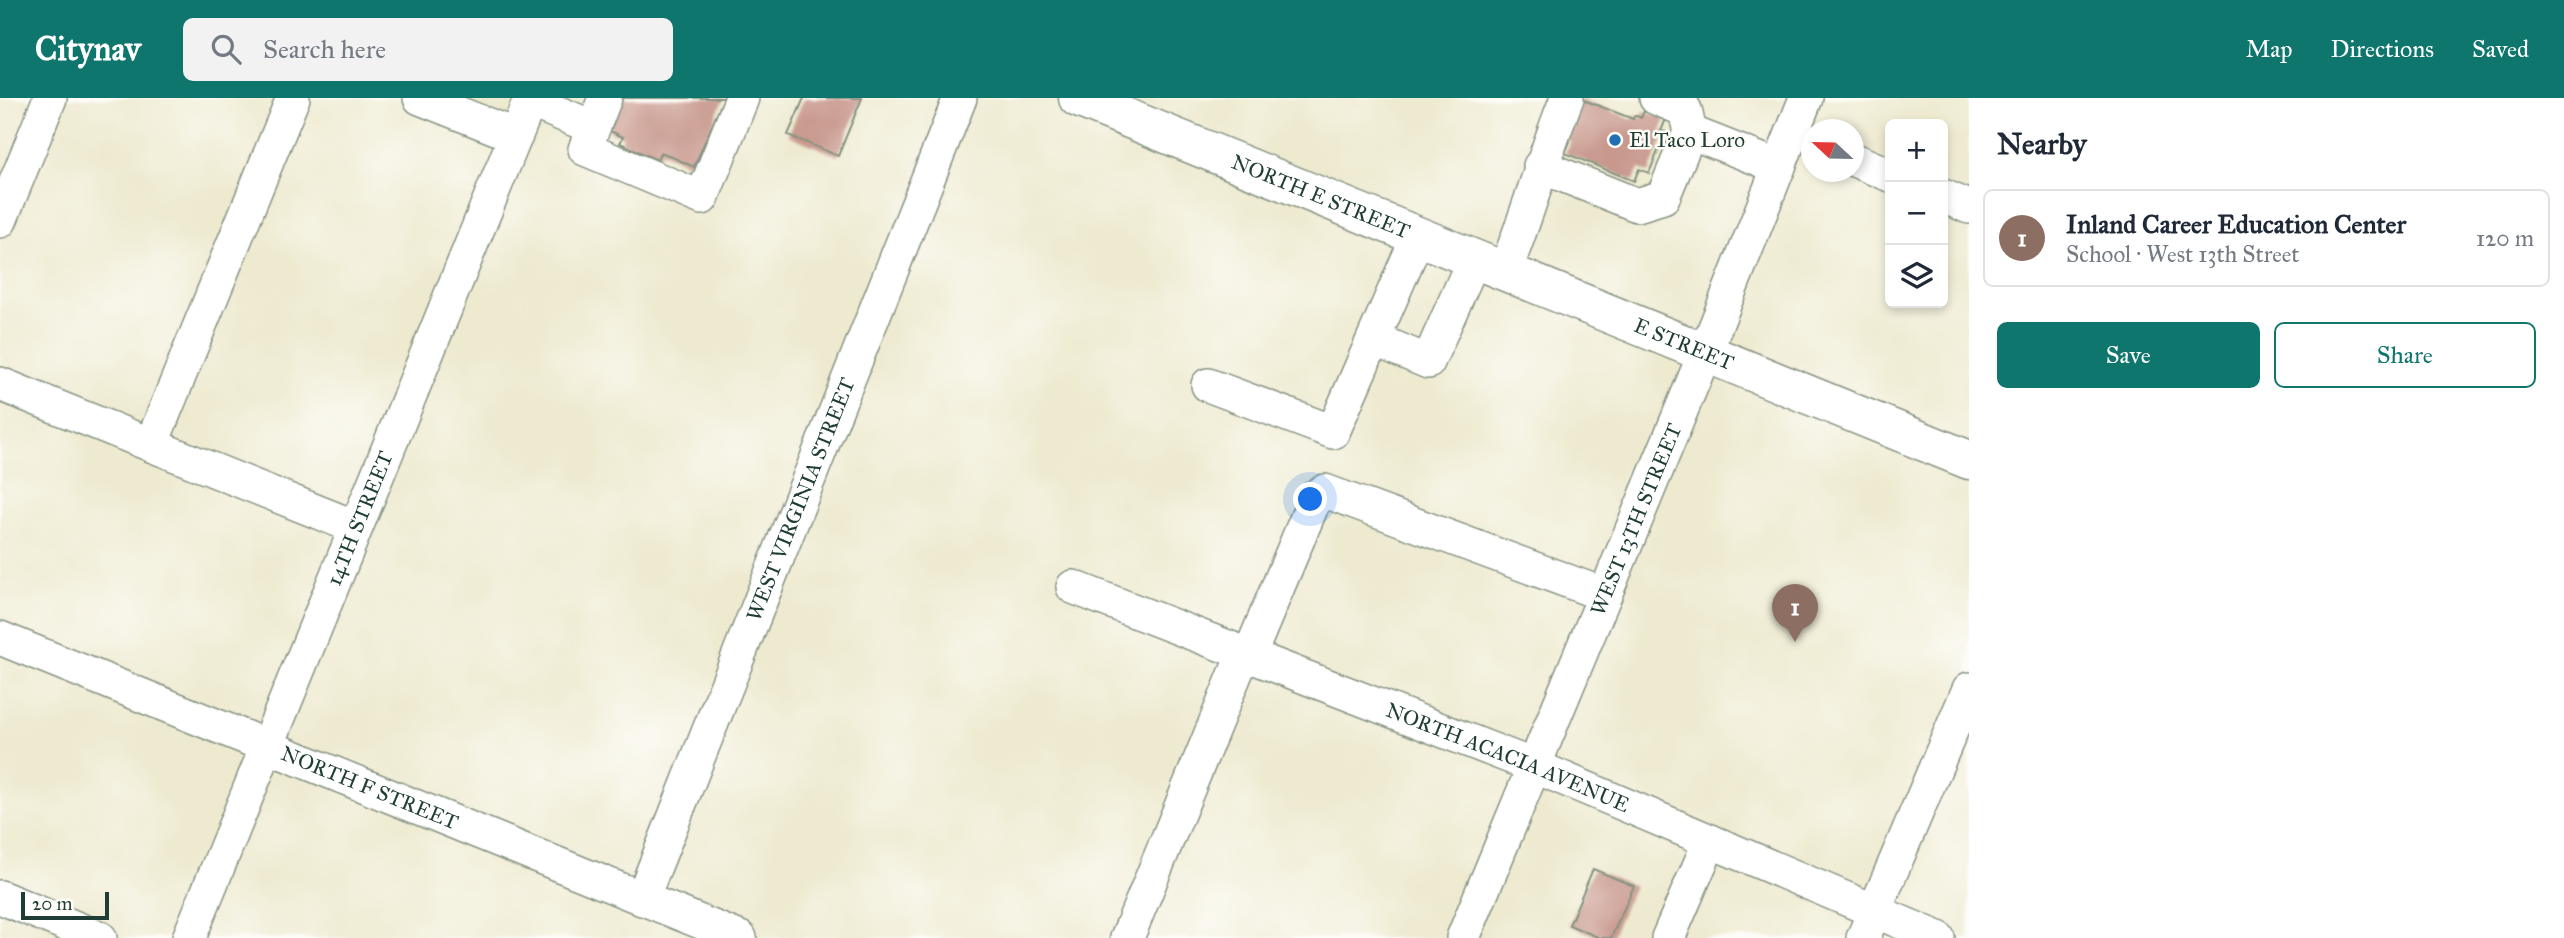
<!DOCTYPE html>
<meta charset="utf-8">
<style>
:root{--surface:#fff;--page:#f2f2f3;--text:#1f2937;--muted:#747a83;--line:#e0e1e3;--accent:#0f766e}
body{margin:0;font-family:"IM FELL Great Primer",serif;background:var(--page);color:var(--text)}
.controls{position:absolute;right:21px;top:21px;display:grid;overflow:hidden;border-radius:10px;box-shadow:0 4px 10px #0003}
.controls button{width:63px;height:63px;display:grid;place-items:center;padding:0;border:0;border-bottom:2px solid var(--line);background:var(--surface);color:var(--text);font:35px sans-serif}
.compass{position:absolute;left:1801px;top:21px;width:63px;height:63px;border-radius:50%;background:var(--surface);box-shadow:0 4px 10px #0003;rotate:292deg}
.scale{position:absolute;left:21px;bottom:18px;width:88px;box-sizing:border-box;padding-left:7px;border:4px solid #1f3d34;border-top:0;font-size:19px;line-height:24px;white-space:nowrap;color:#1f3d34;-webkit-text-stroke:5px #fdfcf7;paint-order:stroke}
.you{position:absolute;left:1311px;top:402px;width:24px;height:24px;margin:-18px;border:5px solid #fff;border-radius:50%;background:#1a73e8;box-shadow:0 0 0 10px #1a73e833}
.badge{display:grid;place-items:center;width:46px;height:46px;border-radius:50%;background:var(--accent);color:#fff;font-size:23px;font-weight:700}
.pin{position:absolute;translate:-50% -58px;filter:drop-shadow(0 2px 4px #0008)}
.pin::after{content:'';position:absolute;top:37px;width:24px;height:21px;background:inherit;clip-path:polygon(0 0,100% 0,50% 100%)}
.list{margin:0;padding:0;list-style:none}
h2{display:flex;justify-content:space-between;align-items:center;height:91px;margin:0;padding:0 28px;font-size:30px}
h2 small{font-size:23px;font-weight:400;color:var(--muted)}
.list li{display:grid;grid-template-columns:46px 1fr auto;gap:21px;align-items:center;box-sizing:border-box;height:98px;margin:0 14px 14px;padding:0 14px;border:2px solid var(--line);border-radius:10px}
.list b{display:block;font-size:26px;white-space:nowrap}
.list p{margin:0;font-size:23px;white-space:nowrap;color:var(--muted)}
.list em{font-size:23px;font-style:normal;color:var(--muted)}
.actions{display:flex;gap:14px;padding:21px 28px}
.actions a{flex:1;padding:16px 0;border:2px solid var(--accent);border-radius:10px;text-align:center;font-size:24px;color:var(--accent)}
.actions .main{background:var(--accent);color:#fff}
.icon{flex:none;width:38px;height:38px;fill:none;stroke:currentColor;stroke-width:2;stroke-linecap:round;stroke-linejoin:round}
.map{position:relative;flex:none;width:1969px;height:840px;overflow:hidden}
header{display:flex;align-items:center;gap:42px;box-sizing:border-box;height:98px;padding:0 35px;background:var(--accent);color:#fff}
header strong{font-size:33px}
nav{display:flex;gap:38px;margin-inline-start:auto;font-size:24px}
.search{width:490px;height:63px;background:var(--page);display:flex;align-items:center;gap:18px;box-sizing:border-box;padding:0 24px;border-radius:10px;color:var(--muted);font-size:26px}
main{display:flex}
aside{flex:1;background:var(--surface)}
.map>svg:first-child{display:block}
</style>
<header>
<strong>Citynav</strong>
<div class="search"><svg class="icon" aria-label="search" viewBox="0 0 24 24"><circle cx="10" cy="10" r="6"/><path d="M15 15l6 6"/></svg>Search here</div>
<nav><a>Map</a><a>Directions</a><a>Saved</a></nav>
</header>
<main>
<div class="map">
<svg width="1969" height="840" viewBox="0 0 1969 840">
<rect width="100%" height="100%" fill="#fdfcf7"/>
<filter id="ink" filterUnits="userSpaceOnUse"><feTurbulence type="fractalNoise" baseFrequency=".0143" numOctaves="2"/><feDisplacementMap in="SourceGraphic" scale="14" xChannelSelector="R" yChannelSelector="G"/><feConvolveMatrix kernelMatrix="1 2 1 2 8 2 1 2 1" color-interpolation-filters="sRGB"/></filter>
<filter id="wash" filterUnits="userSpaceOnUse"><feTurbulence type="fractalNoise" baseFrequency=".00686" numOctaves="4" result="noise"/><feDisplacementMap in="SourceGraphic" scale="28" xChannelSelector="R" yChannelSelector="G"/><feGaussianBlur stdDeviation="1.57" result="paint"/><feColorMatrix in="noise" values="0 0 0 0 0 0 0 0 0 0 0 0 0 0 0 0 0 1.4 0 .05"/><feComposite in="paint" operator="in"/></filter>
<g filter="url(#wash)">
<rect width="100%" height="100%" fill="#eeead0"/>
<g id="blocks">
<!-- building -->
<g fill="#c8988d">
<path d="M622,0H724L694,69L661,54L657,62L620,45L623,39L608,32Z"/>
<path d="M804,0H862L838,58L788,37Z"/>
<path d="M1581,1L1633,21L1635,17L1641,20L1644,13L1666,21L1661,33L1666,34L1649,75L1639,71L1634,83L1565,55L1570,43L1565,41Z"/>
<path d="M1593,771L1634,788L1611,840H1600L1569,827Z"/>
</g>
</g>
</g>
<g filter="url(#ink)">
<use href="#blocks" fill-opacity="0" stroke="#869482" stroke-width="2"/>
<g fill="none" stroke-linecap="round" stroke-linejoin="round">
<defs>
<g id="minor">
<path d="M420,0L516,38"/>
<path d="M605,0L585,51L702,100L742,0"/>
<path d="M1656,0L1685,12L1690,34L1779,69"/>
<path d="M530,3L592,29"/>
<path d="M1854,62L1890,77"/>
<path d="M1540,68L1637,107L1663,99L1690,34"/>
<path d="M1943,98L1969,109"/>
<path d="M0,123L50,0"/>
<path d="M1505,173C1528,116 1544,57 1567,0"/>
<path d="M1374,241L1428,264L1474,161"/>
<path d="M0,286L355,429"/>
<path d="M1208,287L1333,334L1418,138"/>
<path d="M151,347L293,0"/>
<path id="s1" d="M1073,489L1534,668L1938,840"/>
<path id="s2" d="M0,540L740,840"/>
<path d="M1249,558L1316,398L1325,393L1605,497"/>
<path d="M0,799L100,840"/>
<path id="s3" d="M642,801L960,0"/>
<path id="s4" d="M189,840L531,0"/>
<path d="M1127,840L1244,555"/>
<path id="s5" d="M1463,840L1705,255L1806,0"/>
<path d="M1668,840L1710,743"/>
<path d="M1863,840L1969,591"/>
</g>
<g id="major">
<path id="s6" d="M1078,0L1969,362"/>
</g>
</defs>
<!-- minor casing -->
<use href="#minor" stroke="#869482" stroke-width="36"/>
<!-- major casing -->
<use href="#major" stroke="#869482" stroke-width="41"/>
<!-- minor -->
<use href="#minor" stroke="#fff" stroke-width="33"/>
<!-- major -->
<use href="#major" stroke="#fff" stroke-width="38"/>
</g>
</g>
<!-- markers -->
<circle fill="#1f6fb2" stroke="#fdfcf7" stroke-width="2.5" cx="1615" cy="42" r="7"/>
<g text-anchor="middle" dominant-baseline="central" stroke-width="5" stroke-linejoin="round" paint-order="stroke">
<!-- poi labels -->
<g font-size="21" fill="#1f3d34" stroke="#fdfcf7" text-anchor="start">
<text x="1629" y="42">El Taco Loro</text>
</g>
<!-- street labels -->
<g font-size="21" fill="#1f3d34" stroke="#fdfcf7">
<text stroke="none"><textPath href="#s6" startOffset="262">NORTH E STREET</textPath></text>
<text stroke="none"><textPath href="#s6" startOffset="654">E STREET</textPath></text>
<text stroke="none"><textPath href="#s3" startOffset="430">WEST VIRGINIA STREET</textPath></text>
<text stroke="none"><textPath href="#s4" startOffset="453">14TH STREET</textPath></text>
<text stroke="none"><textPath href="#s5" startOffset="453">WEST 13TH STREET</textPath></text>
<text stroke="none"><textPath href="#s1" startOffset="467">NORTH ACACIA AVENUE</textPath></text>
<text stroke="none"><textPath href="#s2" startOffset="399">NORTH F STREET</textPath></text>
</g>
</g>
</svg>
<div class="controls">
<button>+</button>
<button>−</button>
<button><svg class="icon" aria-label="layers" viewBox="0 0 24 24"><path d="M12 4l9 5-9 5-9-5zM3 14l9 5 9-5"/></svg></button>
</div>
<svg class="compass" viewBox="-18 -18 36 36"><path d="M0-13l5 13h-10z" fill="#e53935"/><path d="M0 13l5-13h-10z" fill="#747a83"/></svg>
<div class="scale">20 m</div>
<div class="you"></div>
<div class="pin badge" style="left:1795px;top:544px;background:#8d6e63">1</div>
</div>
<aside>
<h2>Nearby<small></small></h2>
<ul class="list">
<li><span class="badge" style="background:#8d6e63">1</span><div><b>Inland Career Education Center</b><p>School · West 13th Street</p></div><em>120 m</em></li>
</ul>
<div class="actions"><a class="main">Save</a><a>Share</a></div>
</aside>
</main>
